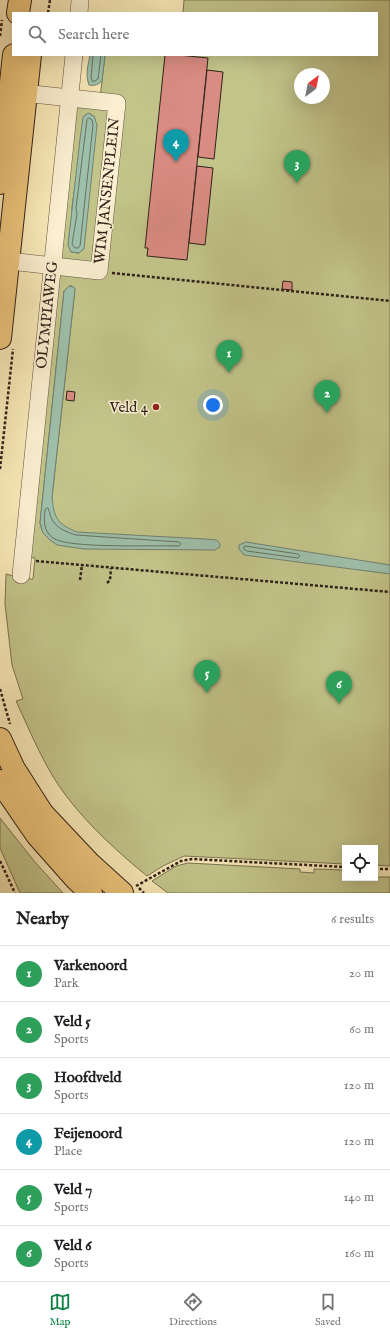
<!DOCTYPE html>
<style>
:root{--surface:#fff;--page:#f6f6f6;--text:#202124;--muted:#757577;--line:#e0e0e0;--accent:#0b8043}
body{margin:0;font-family:"IM FELL English",serif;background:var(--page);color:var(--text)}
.controls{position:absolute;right:12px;bottom:12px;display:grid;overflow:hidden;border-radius:0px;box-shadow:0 4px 16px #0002}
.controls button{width:36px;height:36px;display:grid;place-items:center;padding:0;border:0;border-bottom:1px solid var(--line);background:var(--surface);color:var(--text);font:20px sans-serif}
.compass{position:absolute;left:294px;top:68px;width:36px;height:36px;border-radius:50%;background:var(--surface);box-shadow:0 4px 16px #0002;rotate:32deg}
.you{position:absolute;left:213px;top:405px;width:14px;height:14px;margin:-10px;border:3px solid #fff;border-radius:50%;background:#1a73e8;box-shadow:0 0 0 6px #1a73e833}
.badge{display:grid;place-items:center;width:26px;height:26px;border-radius:50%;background:var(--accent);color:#fff;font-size:13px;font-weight:700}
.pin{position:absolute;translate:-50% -33px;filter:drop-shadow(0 1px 2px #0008)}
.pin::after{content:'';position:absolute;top:21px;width:14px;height:12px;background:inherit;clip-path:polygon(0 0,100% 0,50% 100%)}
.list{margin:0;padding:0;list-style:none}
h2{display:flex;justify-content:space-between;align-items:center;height:52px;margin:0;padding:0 16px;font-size:17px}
h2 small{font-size:13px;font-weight:400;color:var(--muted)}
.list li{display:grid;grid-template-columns:26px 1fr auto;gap:12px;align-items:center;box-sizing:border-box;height:56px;padding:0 16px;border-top:1px solid var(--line)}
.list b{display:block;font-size:15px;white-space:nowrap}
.list p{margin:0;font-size:13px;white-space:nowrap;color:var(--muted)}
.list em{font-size:13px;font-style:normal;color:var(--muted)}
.icon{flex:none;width:22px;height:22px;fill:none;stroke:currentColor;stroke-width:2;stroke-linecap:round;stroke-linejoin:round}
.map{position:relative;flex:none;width:390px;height:893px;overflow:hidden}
.search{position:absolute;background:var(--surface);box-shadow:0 4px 16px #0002;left:12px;right:12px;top:12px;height:44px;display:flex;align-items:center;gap:10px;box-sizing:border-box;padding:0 14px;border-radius:0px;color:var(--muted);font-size:15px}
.sheet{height:388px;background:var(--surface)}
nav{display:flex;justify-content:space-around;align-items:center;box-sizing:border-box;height:56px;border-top:1px solid var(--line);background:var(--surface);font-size:11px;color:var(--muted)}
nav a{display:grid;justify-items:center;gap:2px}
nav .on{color:var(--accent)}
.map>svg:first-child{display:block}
</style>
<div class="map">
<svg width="390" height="893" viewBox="0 0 390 893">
<rect width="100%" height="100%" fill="#f7e7b6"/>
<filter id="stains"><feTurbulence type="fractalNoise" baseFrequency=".005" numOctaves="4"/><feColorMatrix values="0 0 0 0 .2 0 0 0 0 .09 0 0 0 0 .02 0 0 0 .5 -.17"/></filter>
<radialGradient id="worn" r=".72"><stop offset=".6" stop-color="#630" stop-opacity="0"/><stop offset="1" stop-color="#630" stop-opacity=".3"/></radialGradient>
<!-- green -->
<g fill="#c2c48a" stroke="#797352" fill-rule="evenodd">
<path d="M184,0H390V866L375,865V848H345V864L184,856L163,866L147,876C119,853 90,827 67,797C45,769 31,733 16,701L23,699L12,665L5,604L6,574L25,579H33L35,558L28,557L75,105L99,107L105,55H377V13H183ZM300,74H324V98H300ZM85,115H87L79,253L71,252C65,239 74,222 72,207ZM69,286H72L75,289L52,497L43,533L40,523L64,291Z"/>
<path d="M0,818L34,861L63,893H20L0,848Z"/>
<path d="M188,863L300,869V872L314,873V869L345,870V878H375L376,872V877H390V893H168L152,881L176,866Z"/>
</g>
<!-- water -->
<g fill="#9ec0ab" stroke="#728171">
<path d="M90,55H105L102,81C98,85 94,86 89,85C85,74 88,66 90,55Z"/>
<path d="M88,113L91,114V115L94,116L97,125L84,249L79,253L71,252L68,245L80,139L83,117Z"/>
<path d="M69,286L74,287L75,289L52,497C54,518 57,524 77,532L205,539L217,540L220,544V547L215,550L84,549L57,545L50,540L43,533L40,523L64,291Z"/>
<path d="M246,542L390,565V574L244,555L239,549V545Z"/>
</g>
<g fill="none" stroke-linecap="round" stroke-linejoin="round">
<!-- shore -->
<g stroke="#677162" stroke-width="1">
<path d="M93,55L91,78L93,82L98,79L101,55"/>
<path d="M89,118L92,120L93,125L80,246L78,248H75L72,244L77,214L76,208L87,120Z"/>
<path d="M48,508C50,512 50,517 53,521C58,529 67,532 76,535L179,542L181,544L179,546C156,545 68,549 53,538C43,531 44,520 45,510Z"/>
<path d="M245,546L298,554L300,556L298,558L247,551L244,549Z"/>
</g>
</g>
<!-- building -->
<g fill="#d98c82" stroke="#30221a">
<path d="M165,55H178L208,58L187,260L147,256L148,248H145Z"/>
<path d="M207,70L223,72L214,159L198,157Z"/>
<path d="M197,166L213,168L205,245L189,243Z"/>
<path d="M283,281L292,282V290L282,289Z"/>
<path d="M67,391L75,392L74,401L66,400Z"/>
</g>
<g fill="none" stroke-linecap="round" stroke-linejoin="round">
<defs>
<g id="minor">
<path d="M79,13L80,0"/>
<path d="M0,260L99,271L117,103L14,92"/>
<path d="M21,575L74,55"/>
</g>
<g id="major">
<path d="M18,13L20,0"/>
<path d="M0,183L14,55"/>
<path d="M0,338L30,55"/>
<path d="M0,739L14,769L42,813L90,864L122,893"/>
<path d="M0,781L37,835L76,879L91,893"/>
</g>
</defs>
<!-- minor casing -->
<use href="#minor" stroke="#625341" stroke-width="18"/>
<!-- major casing -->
<use href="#major" stroke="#30221a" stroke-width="24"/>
<!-- path -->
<g stroke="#30221a" stroke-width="2.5" stroke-dasharray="3 2" stroke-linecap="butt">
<path d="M48,13L50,0"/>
<path d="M0,36L2,20"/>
<path d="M112,273L390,301"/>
<path d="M0,469L13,349"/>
<path d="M36,561L390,592"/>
<path d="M80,580L82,565"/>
<path d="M107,583L110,580L111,568"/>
<path d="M0,689L10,724"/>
<path d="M0,861L15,893"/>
<path d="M375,869H390"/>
<path d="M136,886L181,861L192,859L345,867"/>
<path d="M139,888L144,893"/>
</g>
<!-- minor -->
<use href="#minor" stroke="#faefd0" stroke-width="17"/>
<!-- major -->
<use href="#major" stroke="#ecc47b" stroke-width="22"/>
</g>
<!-- markers -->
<circle fill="#8f2418" stroke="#faefd0" stroke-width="1.5" cx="156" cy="407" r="4"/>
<g text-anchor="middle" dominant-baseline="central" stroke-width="3" stroke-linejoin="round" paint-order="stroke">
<!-- street labels -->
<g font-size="15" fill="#30221a" stroke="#faefd0">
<text transform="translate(107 191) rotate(-84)">WIM JANSENPLEIN</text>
<text transform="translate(47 315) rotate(-84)">OLYMPIAWEG</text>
</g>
<!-- poi labels -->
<g font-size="15" fill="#30221a" stroke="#faefd0" text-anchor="end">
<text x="148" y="407">Veld 4</text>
</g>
</g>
<rect width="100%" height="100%" filter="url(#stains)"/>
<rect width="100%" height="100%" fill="url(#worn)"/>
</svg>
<div class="controls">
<button><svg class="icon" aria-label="locate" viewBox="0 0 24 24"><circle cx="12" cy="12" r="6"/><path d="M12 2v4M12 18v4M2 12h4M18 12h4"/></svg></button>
</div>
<svg class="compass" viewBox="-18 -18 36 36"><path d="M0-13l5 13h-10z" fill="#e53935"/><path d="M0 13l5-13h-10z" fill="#757577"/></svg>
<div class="you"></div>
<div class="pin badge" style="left:229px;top:373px;background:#2e9e5b">1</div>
<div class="pin badge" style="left:327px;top:413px;background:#2e9e5b">2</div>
<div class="pin badge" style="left:297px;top:183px;background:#2e9e5b">3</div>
<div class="pin badge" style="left:176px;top:162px;background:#0f9aa8">4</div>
<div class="pin badge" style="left:207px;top:693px;background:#2e9e5b">5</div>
<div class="pin badge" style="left:339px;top:704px;background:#2e9e5b">6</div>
<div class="search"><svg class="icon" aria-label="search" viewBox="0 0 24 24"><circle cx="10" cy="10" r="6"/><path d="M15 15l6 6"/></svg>Search here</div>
</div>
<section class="sheet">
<h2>Nearby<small>6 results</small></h2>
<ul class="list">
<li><span class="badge" style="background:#2e9e5b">1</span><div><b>Varkenoord</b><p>Park</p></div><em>20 m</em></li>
<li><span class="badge" style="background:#2e9e5b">2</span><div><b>Veld 5</b><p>Sports</p></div><em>60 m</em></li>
<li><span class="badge" style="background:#2e9e5b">3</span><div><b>Hoofdveld</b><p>Sports</p></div><em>120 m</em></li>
<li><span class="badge" style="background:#0f9aa8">4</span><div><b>Feijenoord</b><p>Place</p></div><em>120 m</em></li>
<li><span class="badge" style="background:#2e9e5b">5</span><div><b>Veld 7</b><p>Sports</p></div><em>140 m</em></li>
<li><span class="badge" style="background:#2e9e5b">6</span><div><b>Veld 6</b><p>Sports</p></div><em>160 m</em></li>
</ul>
</section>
<nav>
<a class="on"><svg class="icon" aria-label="map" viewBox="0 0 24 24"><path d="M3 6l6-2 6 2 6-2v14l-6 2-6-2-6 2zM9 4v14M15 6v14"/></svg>Map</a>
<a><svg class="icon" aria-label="directions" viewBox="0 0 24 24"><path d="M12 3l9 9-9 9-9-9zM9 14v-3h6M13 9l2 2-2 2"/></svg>Directions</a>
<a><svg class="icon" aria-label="saved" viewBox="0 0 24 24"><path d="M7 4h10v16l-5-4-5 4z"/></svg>Saved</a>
</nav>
